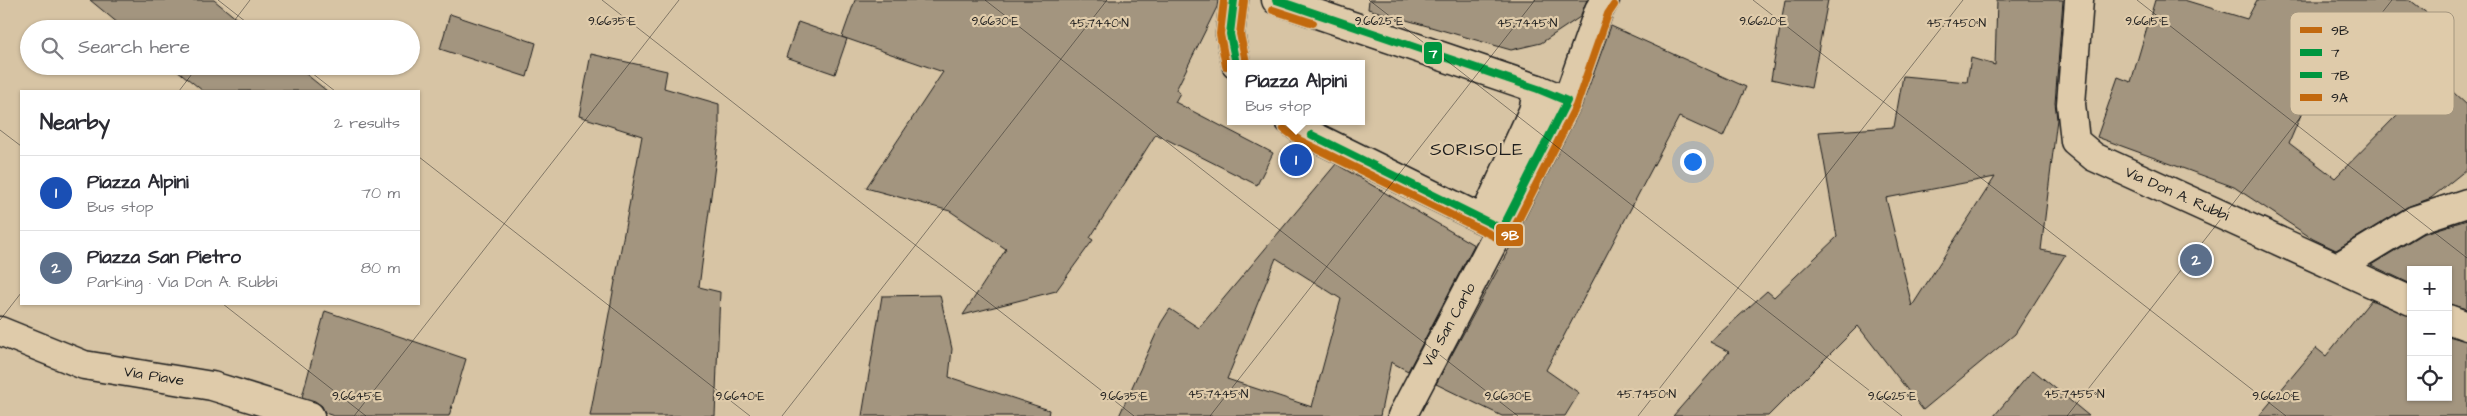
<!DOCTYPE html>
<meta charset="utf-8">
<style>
:root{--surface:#fff;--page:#f7f7f7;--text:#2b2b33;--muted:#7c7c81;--line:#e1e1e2;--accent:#d93025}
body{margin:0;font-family:"Architects Daughter",sans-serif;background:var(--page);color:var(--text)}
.controls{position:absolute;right:15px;bottom:15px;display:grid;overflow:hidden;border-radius:0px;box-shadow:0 1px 4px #0004}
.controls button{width:45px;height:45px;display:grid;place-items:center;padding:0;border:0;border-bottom:1px solid var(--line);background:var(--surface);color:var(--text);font:25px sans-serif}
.you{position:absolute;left:1692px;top:161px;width:18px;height:18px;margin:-12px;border:4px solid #fff;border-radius:50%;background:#1a73e8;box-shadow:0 0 0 8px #1a73e833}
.badge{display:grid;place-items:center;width:32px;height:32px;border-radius:50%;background:var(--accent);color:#fff;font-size:16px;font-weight:700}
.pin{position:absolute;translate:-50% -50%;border:2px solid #fff;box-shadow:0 1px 5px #0006}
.popup{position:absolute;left:1227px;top:60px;width:138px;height:65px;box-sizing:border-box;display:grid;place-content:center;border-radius:0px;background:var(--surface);filter:drop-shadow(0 1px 4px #0005);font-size:16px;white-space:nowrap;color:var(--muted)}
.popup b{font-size:19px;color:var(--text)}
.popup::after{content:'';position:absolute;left:50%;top:100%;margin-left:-10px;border:10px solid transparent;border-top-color:var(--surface)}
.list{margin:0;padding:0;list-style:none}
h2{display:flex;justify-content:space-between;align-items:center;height:65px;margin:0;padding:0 20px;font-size:21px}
h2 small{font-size:16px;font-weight:400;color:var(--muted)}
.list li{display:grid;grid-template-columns:32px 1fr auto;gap:15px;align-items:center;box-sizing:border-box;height:75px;padding:0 20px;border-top:1px solid var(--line)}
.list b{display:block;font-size:19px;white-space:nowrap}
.list p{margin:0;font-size:16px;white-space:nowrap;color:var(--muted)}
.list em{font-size:16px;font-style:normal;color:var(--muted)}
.icon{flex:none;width:28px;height:28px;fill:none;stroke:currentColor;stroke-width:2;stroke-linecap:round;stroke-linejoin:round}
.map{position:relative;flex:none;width:2467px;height:416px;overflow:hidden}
.search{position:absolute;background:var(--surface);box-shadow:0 1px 4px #0004;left:20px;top:20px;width:400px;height:55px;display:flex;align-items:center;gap:12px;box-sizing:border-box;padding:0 18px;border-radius:28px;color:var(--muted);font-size:19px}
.panel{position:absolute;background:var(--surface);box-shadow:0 1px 4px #0004;left:20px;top:90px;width:400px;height:215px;border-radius:0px}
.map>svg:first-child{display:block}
</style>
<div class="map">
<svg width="2467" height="416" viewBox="0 0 2467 416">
<rect width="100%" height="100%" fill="#d7c4a4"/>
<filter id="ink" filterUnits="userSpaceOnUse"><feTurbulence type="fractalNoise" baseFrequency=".02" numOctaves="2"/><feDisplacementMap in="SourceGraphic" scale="10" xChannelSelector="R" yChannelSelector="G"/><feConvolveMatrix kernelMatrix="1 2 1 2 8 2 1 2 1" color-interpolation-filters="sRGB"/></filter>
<g filter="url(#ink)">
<!-- building -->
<g fill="#a3957f" stroke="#1c1c1c" fill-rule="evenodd">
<path d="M90,0H214L249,29H125Z"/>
<path d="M855,0H1218L1217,7L1176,90L1180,93L1175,102L1273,153L1257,185L1156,134L1090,238L1093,240L1056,291L963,315L1006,249L950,211L866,188L943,72L842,37Z"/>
<path d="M1369,0H1587L1580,17L1541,43L1511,50L1368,9Z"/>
<path d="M1785,0H1828L1811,88L1771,79Z"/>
<path d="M1997,0H2063L2055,103L2057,119L2041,250L2065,255L2015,334L1923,410L1858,326L1768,416H1673L1729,352L1710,342L1767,291L1774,297L1837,237L1819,132L1894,127L1903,76L1967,82L1971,58L1995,65ZM1995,177L1912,306L1886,198Z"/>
<path d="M2155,0H2184L2247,19L2257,0H2410L2433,18L2411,53L2467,105V169L2431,198L2407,207L2336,250L2313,239L2234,187L2097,137L2118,77L2131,82ZM2329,49L2398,114L2335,178L2289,143Z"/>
<path d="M450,14L536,43L527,77L440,49Z"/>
<path d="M798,22L847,39L835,74L786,57Z"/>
<path d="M1611,26L1746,87L1723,137L1679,117L1546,370L1579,393L1565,416H1502L1436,384L1516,236L1581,108Z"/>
<path d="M591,54L667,71L664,88L719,104V135L699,287L720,292L715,416H590L642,136L579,116Z"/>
<path d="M172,66H296L327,91H203Z"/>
<path d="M1336,164L1474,245L1408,371L1391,362L1380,416H1119L1161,323L1170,309L1199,328ZM1276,258L1341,299L1312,407L1227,379Z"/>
<path d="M2467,220V309L2448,304V270H2411V284L2371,265L2422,234Z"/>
<path d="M940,295L952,349L949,377L1049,410L1048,416H862L882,296Z"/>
<path d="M2371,300L2411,316V397H2448V336L2467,341V416H2259L2316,348L2326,356Z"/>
<path d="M325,311L466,359L449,416H334L325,413L322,406L315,401L302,397Z"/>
<path d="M2033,370L2089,416H1994Z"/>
</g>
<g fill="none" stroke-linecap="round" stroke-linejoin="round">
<defs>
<g id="minor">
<path d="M1234,0L1230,34L1236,64"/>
<path d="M1276,0L1538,89L1567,101"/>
<path d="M2079,0L2071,104L2075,141L2094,157L2411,301"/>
<path d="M1290,121L1303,131L1502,229"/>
<path d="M1480,218L1489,207L1533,111L1538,89"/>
<path d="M2338,267L2415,220L2467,203"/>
<path d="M2448,319L2467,326"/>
<path d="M0,331L84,365L212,386L310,416"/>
<path d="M1402,416L1567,101L1599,10L1605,0"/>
</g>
</defs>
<!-- minor casing -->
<use href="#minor" stroke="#1c1c1c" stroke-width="31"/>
<!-- minor -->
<use href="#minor" stroke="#dfcbaa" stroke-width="28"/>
<defs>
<path id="bus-1" d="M1276,0L1538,89L1567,101L1502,229L1312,135"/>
<g id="bus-2">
<path d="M1224,0L1220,34L1226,66"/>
<path d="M1273,10L1313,23"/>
<path d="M1284,129L1299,140L1498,238H1505L1511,234L1576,106L1608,14L1614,5"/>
</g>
<path id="bus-3" d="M1234,0L1230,34L1236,64"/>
<path id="bus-4" d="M1244,1L1240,34L1246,62"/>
</defs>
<!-- bus-1 casing -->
<use href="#bus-1" stroke="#dfcbaa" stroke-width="11"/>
<!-- bus-2 casing -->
<use href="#bus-2" stroke="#dfcbaa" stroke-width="11"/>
<!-- bus-3 casing -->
<use href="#bus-3" stroke="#dfcbaa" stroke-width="11"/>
<!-- bus-4 casing -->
<use href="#bus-4" stroke="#dfcbaa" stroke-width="11"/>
<!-- bus-1 -->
<use href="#bus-1" stroke="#00963f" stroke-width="8"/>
<!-- bus-2 -->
<use href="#bus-2" stroke="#c2690f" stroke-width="8"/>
<!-- bus-3 -->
<use href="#bus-3" stroke="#00963f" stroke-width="8"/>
<!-- bus-4 -->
<use href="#bus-4" stroke="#c2690f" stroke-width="8"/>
</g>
</g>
<!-- ticks -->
<path fill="none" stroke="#1c1c1c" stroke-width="1" stroke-opacity="0.45" d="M218,0L255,29M602,0L1134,416M985,0L1518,416M1369,0L1902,416M1753,0L2286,416M2137,0L2467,258M228,29L250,0M303,66L335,91M179,91L198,66M0,130L21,146M419,157L750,416M223,304L366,416M0,320L21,293M354,416L679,0M782,416L1107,0M1210,416L1535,0M1638,416L1963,0M2067,416L2392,0"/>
<g text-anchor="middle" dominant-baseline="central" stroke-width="4.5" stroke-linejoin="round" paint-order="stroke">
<!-- street labels -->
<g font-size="15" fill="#1c1c1c" stroke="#dfcbaa">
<text transform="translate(2177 194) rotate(24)">Via Don A. Rubbi</text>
<text transform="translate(1449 325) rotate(-61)">Via San Carlo</text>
<text transform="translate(154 376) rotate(9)">Via Piave</text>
</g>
<!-- quarter labels -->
<g font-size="18" letter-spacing="1" fill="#1c1c1c" stroke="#dfcbaa">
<text x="1477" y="149">SORISOLE</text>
</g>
</g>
<!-- legend -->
<rect x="2290" y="12" width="164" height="103" rx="8" fill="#dfcbaa" stroke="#a4967f" stroke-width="1"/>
<rect x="2300" y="27" width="22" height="6" fill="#c2690f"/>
<rect x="2300" y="49" width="22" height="7" fill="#00963f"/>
<rect x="2300" y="72" width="22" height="6" fill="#00963f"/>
<rect x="2300" y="94" width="22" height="7" fill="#c2690f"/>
<g font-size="14" fill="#1c1c1c">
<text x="2331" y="35">9B</text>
<text x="2331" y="57">7</text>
<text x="2331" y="80">7B</text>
<text x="2331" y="102">9A</text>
</g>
<g font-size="12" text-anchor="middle" fill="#1c1c1c" stroke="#dfcbaa" stroke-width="4.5" stroke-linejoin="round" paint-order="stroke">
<text x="612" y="25">9.6635°E</text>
<text x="995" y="25">9.6630°E</text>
<text x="1379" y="25">9.6625°E</text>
<text x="1763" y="25">9.6620°E</text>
<text x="2147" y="25">9.6615°E</text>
<text x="1099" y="27">45.7440°N</text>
<text x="1527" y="27">45.7445°N</text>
<text x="1956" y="27">45.7450°N</text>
<text x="1218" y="398">45.7445°N</text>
<text x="1646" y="398">45.7450°N</text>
<text x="2074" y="398">45.7455°N</text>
<text x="357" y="400">9.6645°E</text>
<text x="740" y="400">9.6640°E</text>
<text x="1124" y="400">9.6635°E</text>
<text x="1508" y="400">9.6630°E</text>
<text x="1892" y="400">9.6625°E</text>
<text x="2276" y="400">9.6620°E</text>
</g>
<g stroke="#dfcbaa" stroke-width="2">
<rect x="1423" y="41" width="20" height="24" rx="5" fill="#00963f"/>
<rect x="1495" y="223" width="29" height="24" rx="5" fill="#c2690f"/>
</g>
<g font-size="14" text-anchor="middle" font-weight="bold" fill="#fff">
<text x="1433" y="58">7</text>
<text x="1510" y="240">9B</text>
</g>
</svg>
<div class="controls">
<button>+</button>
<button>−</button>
<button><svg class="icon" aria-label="locate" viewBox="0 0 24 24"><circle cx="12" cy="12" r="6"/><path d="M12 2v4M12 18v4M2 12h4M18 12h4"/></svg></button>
</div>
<div class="you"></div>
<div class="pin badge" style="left:1296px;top:160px;background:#1a4fb4">1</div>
<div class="popup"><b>Piazza Alpini</b>Bus stop</div>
<div class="pin badge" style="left:2196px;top:260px;background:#5c6f8a">2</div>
<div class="search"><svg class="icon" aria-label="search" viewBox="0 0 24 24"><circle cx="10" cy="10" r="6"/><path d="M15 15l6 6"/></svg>Search here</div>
<section class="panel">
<h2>Nearby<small>2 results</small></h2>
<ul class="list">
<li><span class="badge" style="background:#1a4fb4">1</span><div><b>Piazza Alpini</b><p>Bus stop</p></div><em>70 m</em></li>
<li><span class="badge" style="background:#5c6f8a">2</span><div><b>Piazza San Pietro</b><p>Parking · Via Don A. Rubbi</p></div><em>80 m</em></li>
</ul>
</section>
</div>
